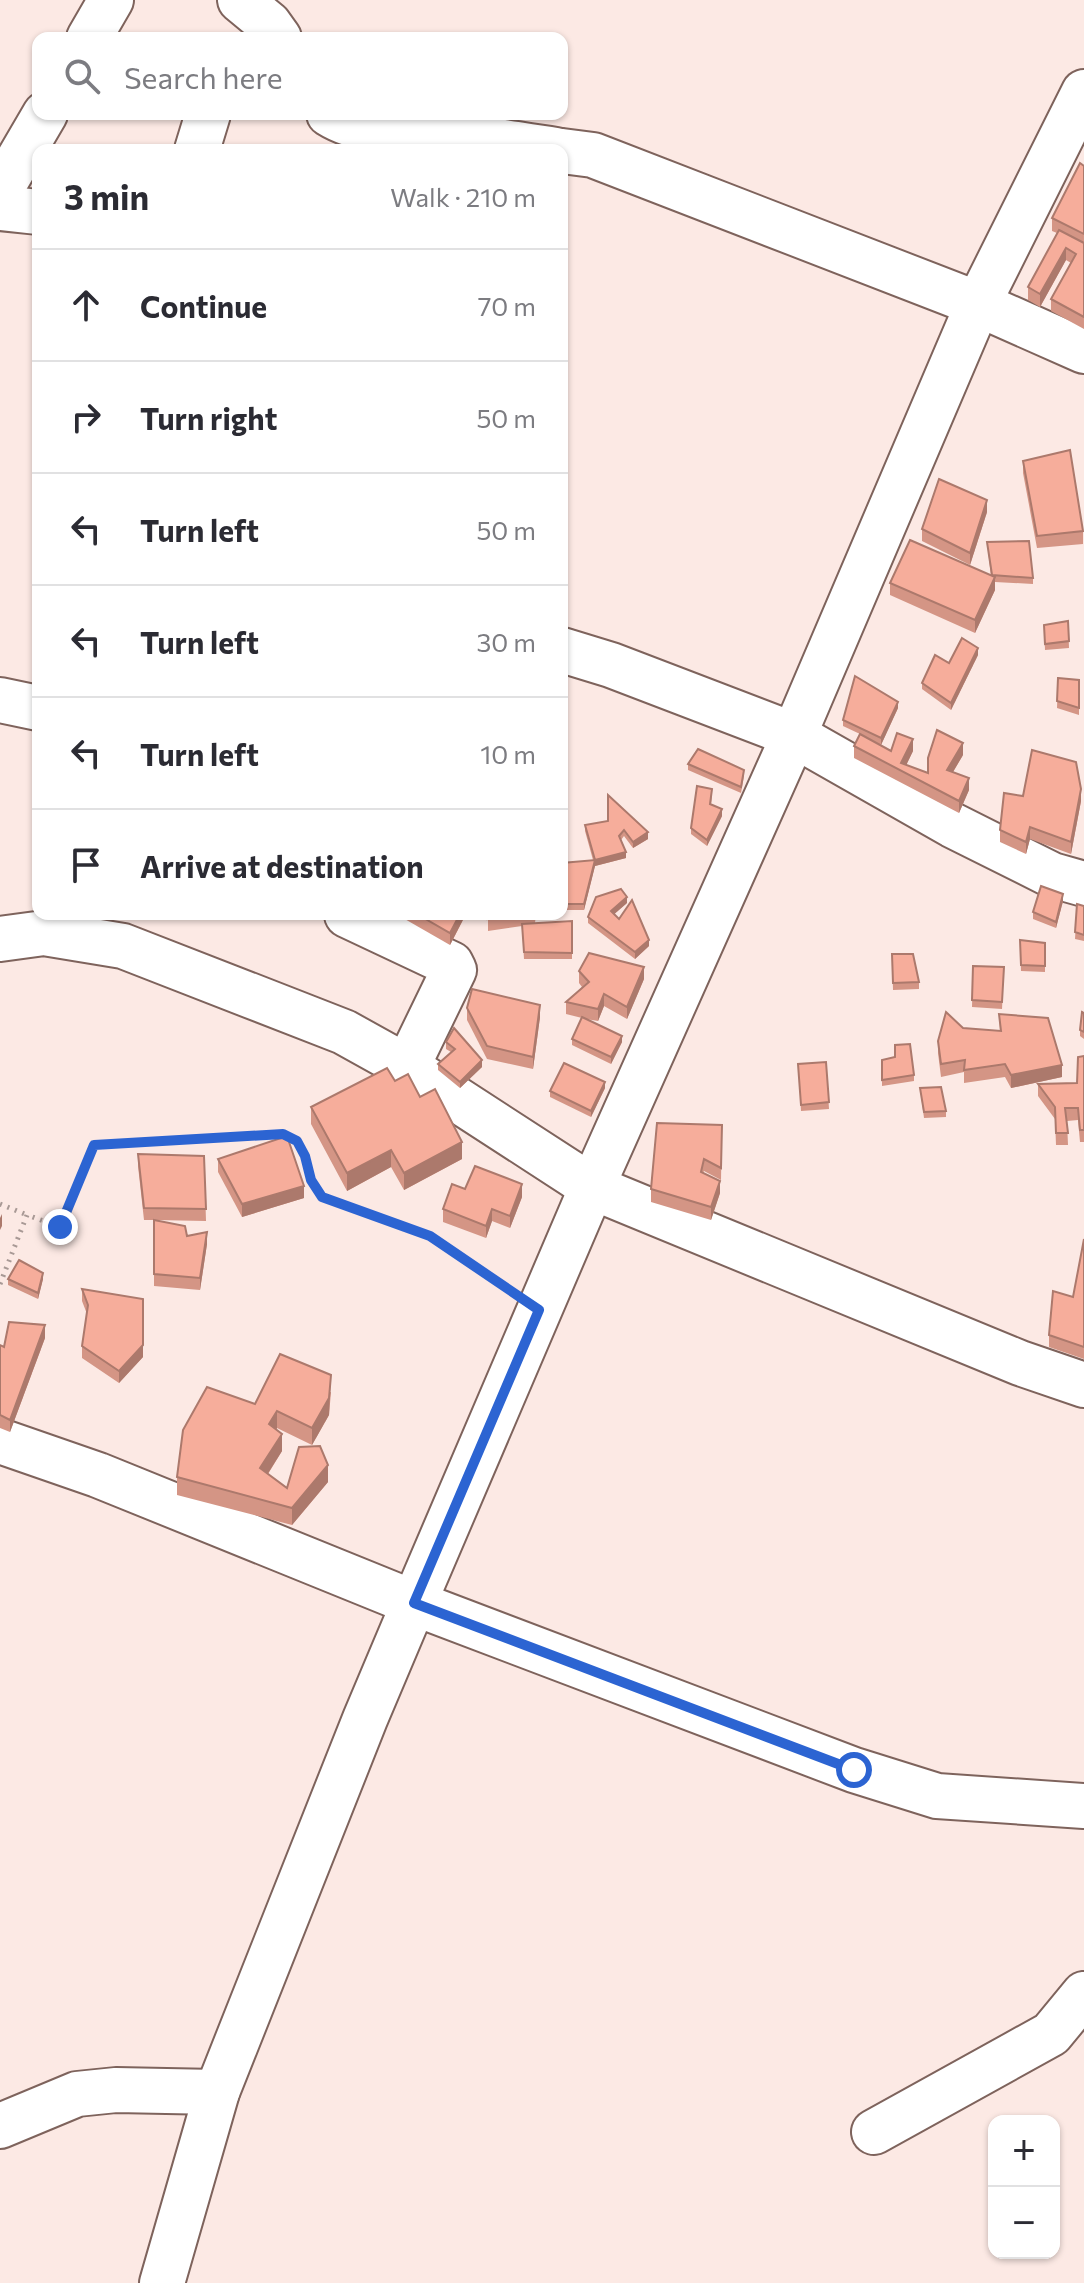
<!DOCTYPE html>
<meta charset="utf-8">
<style>
:root{--surface:#fff;--page:#f7f7f7;--text:#2b2b33;--muted:#7c7c81;--line:#e1e1e2}
body{margin:0;font-family:Commissioner,sans-serif;background:var(--page);color:var(--text)}
.controls{position:absolute;right:24px;bottom:24px;display:grid;overflow:hidden;border-radius:16px;box-shadow:0 2px 6px #0004}
.controls button{width:72px;height:72px;display:grid;place-items:center;padding:0;border:0;border-bottom:2px solid var(--line);background:var(--surface);color:var(--text);font:40px sans-serif}
.stop{position:absolute;width:24px;height:24px;margin:-18px;border:6px solid #2c64d2;border-radius:50%;background:#fff}
.stop.end{background:#2c64d2;border-color:#fff;box-shadow:0 2px 8px #0008}
.list{margin:0;padding:0;list-style:none}
h2{display:flex;justify-content:space-between;align-items:center;height:104px;margin:0;padding:0 32px;font-size:34px}
h2 small{font-size:26px;font-weight:400;color:var(--muted)}
.list li{display:grid;grid-template-columns:52px 1fr auto;gap:24px;align-items:center;box-sizing:border-box;height:112px;padding:0 32px;border-top:2px solid var(--line)}
.list b{display:block;font-size:30px;white-space:nowrap}
.list em{font-size:26px;font-style:normal;color:var(--muted)}
.icon{flex:none;width:44px;height:44px;fill:none;stroke:currentColor;stroke-width:2;stroke-linecap:round;stroke-linejoin:round}
.map{position:relative;flex:none;width:1084px;height:2283px;overflow:hidden}
.search{position:absolute;background:var(--surface);box-shadow:0 2px 6px #0004;left:32px;top:32px;width:536px;height:88px;display:flex;align-items:center;gap:20px;box-sizing:border-box;padding:0 28px;border-radius:16px;color:var(--muted);font-size:30px}
.panel{position:absolute;background:var(--surface);box-shadow:0 2px 6px #0004;left:32px;top:144px;width:536px;height:776px;border-radius:16px}
.map>svg:first-child{display:block}
</style>
<div class="map">
<svg width="1084" height="2283" viewBox="0 0 1084 2283">
<rect width="100%" height="100%" fill="#fce9e4"/>
<g fill="none" stroke-linecap="round" stroke-linejoin="round">
<defs>
<g id="minor">
<path d="M240,0L269,24L279,38"/>
<path d="M89,38L111,0"/>
<path d="M329,114C367,138 427,132 470,137C499,141 528,146 556,150"/>
<path d="M197,150L208,114"/>
<path d="M562,151L593,155L978,304L1084,351"/>
<path d="M0,191L45,114"/>
<path d="M0,208L38,212"/>
<path d="M562,650L611,665L794,735L952,825L1052,875L1084,884"/>
<path d="M0,700L38,708"/>
<path d="M347,915L451,964L454,970L407,1067"/>
<path d="M0,939L44,933L123,946L344,1032L407,1067L592,1187L1020,1363L1084,1385"/>
<path d="M0,1441L98,1475L414,1603L854,1770L937,1796L1084,1806"/>
<path d="M0,2126L77,2094L116,2090L217,2092"/>
<path d="M874,2132L1051,2034L1084,1994"/>
<path d="M162,2283L217,2092L365,1719L414,1603L592,1187L794,735L978,304L1084,92"/>
</g>
</defs>
<!-- minor casing -->
<use href="#minor" stroke="#7e635c" stroke-width="48"/>
<!-- path -->
<g stroke="#a89995" stroke-width="5" stroke-dasharray="2 6" stroke-linecap="butt">
<path d="M0,1204L27,1215"/>
<path d="M0,1284L27,1215L60,1227L94,1145L283,1134L297,1141L305,1156L311,1180L322,1197L430,1236L502,1285"/>
</g>
<!-- minor -->
<use href="#minor" stroke="#fff" stroke-width="44"/>
</g>
<!-- wall -->
<g fill="#d49585">
<path d="M1084,166V329L1051,311V299L1071,263L1066,260L1040,307L1028,300V287L1057,233L1052,231V218Z"/>
<path d="M1023,461L1083,531V544L1037,548L1023,473Z"/>
<path d="M987,512L970,565L922,541V529Z"/>
<path d="M987,542L1033,578V584L995,582V590L975,633L890,595V583L991,576Z"/>
<path d="M1068,621L1069,648L1045,650L1044,625Z"/>
<path d="M978,655L951,710L922,689V683L949,663Z"/>
<path d="M1058,678L1079,680V715L1057,708Z"/>
<path d="M898,708L881,745L891,751H913L906,765L928,773L963,755L953,772L969,790L959,813L854,758V746L860,734L843,726V720Z"/>
<path d="M688,764L744,776L741,793L688,770Z"/>
<path d="M712,796L711,805L722,816L707,846L691,834V828Z"/>
<path d="M1023,796L1081,801L1071,854L1030,839L1026,854L1000,842V830Z"/>
<path d="M608,821L648,839L633,848L624,836L621,840L626,858L595,866L584,910H562V863L593,860L585,831V825Z"/>
<path d="M1063,901L1056,928L1033,919V912Z"/>
<path d="M627,903L614,914L649,946L635,959L588,923V917Z"/>
<path d="M1077,904L1084,906V941L1075,939Z"/>
<path d="M396,914H466L450,945Z"/>
<path d="M490,914H536L535,923L572,921V959H524L522,926L488,931V919Z"/>
<path d="M1020,940L1045,943V972L1021,971Z"/>
<path d="M892,954L919,982V989L893,990Z"/>
<path d="M973,966L1004,967L1002,1009L972,1007Z"/>
<path d="M579,971L644,979L627,1019L604,1006L598,1021L586,1019L622,1042L611,1064L572,1045V1039L582,1018L566,1014V1002L582,987L579,983Z"/>
<path d="M467,1008L540,1017L533,1069L487,1059L467,1020Z"/>
<path d="M1084,1013V1039L1080,1036V1030Z"/>
<path d="M999,1014L1062,1077L1011,1088L1005,1077L964,1083V1072L941,1077L938,1053V1041L963,1028L1000,1031Z"/>
<path d="M446,1042L482,1067L460,1088L438,1070V1064L451,1052L446,1049Z"/>
<path d="M1084,1056V1142H1080L1078,1120L1067,1121L1068,1145H1056L1055,1119L1038,1096V1084L1077,1083Z"/>
<path d="M882,1060L914,1075V1081L882,1086Z"/>
<path d="M826,1062L829,1109L801,1111L798,1064Z"/>
<path d="M395,1081L420,1097L462,1159L404,1190L391,1167L347,1191L311,1124V1107Z"/>
<path d="M605,1088L591,1117L550,1097V1091Z"/>
<path d="M920,1088L946,1111V1117L924,1118Z"/>
<path d="M722,1125L721,1180L704,1171L703,1173L720,1193L711,1220L651,1202V1189Z"/>
<path d="M138,1154L204,1156L206,1221L155,1220L187,1236L207,1244L200,1290L154,1286V1220H144L138,1166Z"/>
<path d="M218,1159L304,1198L242,1217L218,1172Z"/>
<path d="M465,1189L522,1197L510,1228L492,1221L486,1238L443,1222V1209Z"/>
<path d="M1084,1239V1359L1049,1347V1335L1073,1297Z"/>
<path d="M8,1279H43L38,1299L8,1285Z"/>
<path d="M82,1289L143,1357L119,1383L82,1358V1346L87,1314L82,1301Z"/>
<path d="M45,1338L10,1432L0,1428V1345L4,1347Z"/>
<path d="M331,1392L329,1415L312,1445L277,1428L276,1430L282,1451L268,1474L287,1488L328,1482L292,1525L177,1495V1477L255,1404Z"/>
</g>
<!-- shaded-wall -->
<g fill="#ac796c">
<path d="M1066,248V260L1040,307V294Z"/>
<path d="M987,500V512L970,565V553Z"/>
<path d="M995,577V590L975,633V620Z"/>
<path d="M978,648V655L951,710V703Z"/>
<path d="M898,702V708L881,745V738Z"/>
<path d="M913,739V751L903,772L901,763Z"/>
<path d="M963,743V755L947,782V770Z"/>
<path d="M969,778V790L959,813V801Z"/>
<path d="M1081,789V801L1071,854V842Z"/>
<path d="M722,809V816L707,846V840Z"/>
<path d="M1030,827V839L1026,854V842Z"/>
<path d="M648,832V839L633,848V842Z"/>
<path d="M626,852V858L595,866L584,910V904L595,860Z"/>
<path d="M1063,894V901L1056,928V922Z"/>
<path d="M627,897V903L611,917V911Z"/>
<path d="M460,914H466L450,945V933Z"/>
<path d="M649,940V946L635,959V952Z"/>
<path d="M644,967V979L627,1019V1007Z"/>
<path d="M604,994V1006L598,1021V1009Z"/>
<path d="M540,1005V1017L533,1069V1057Z"/>
<path d="M622,1036V1042L611,1064V1057Z"/>
<path d="M482,1060V1067L460,1088V1082Z"/>
<path d="M1062,1065V1077L1011,1088V1075Z"/>
<path d="M605,1082V1088L591,1117V1111Z"/>
<path d="M462,1142V1159L404,1190V1173Z"/>
<path d="M391,1150V1167L347,1191V1173Z"/>
<path d="M720,1181V1193L711,1220V1207Z"/>
<path d="M522,1184V1197L510,1228V1216Z"/>
<path d="M304,1186V1198L242,1217V1204Z"/>
<path d="M492,1209V1221L486,1238V1226Z"/>
<path d="M2,1214V1226L0,1230V1218Z"/>
<path d="M207,1232V1244L200,1290V1278Z"/>
<path d="M43,1273V1279L38,1299V1293Z"/>
<path d="M45,1325V1338L10,1432V1420Z"/>
<path d="M143,1345V1357L119,1383V1371Z"/>
<path d="M331,1375L329,1415L312,1445V1428Z"/>
<path d="M277,1411V1428L269,1442V1424Z"/>
<path d="M282,1434V1451L260,1486V1468Z"/>
<path d="M328,1465V1482L292,1525V1508Z"/>
</g>
<!-- building -->
<g fill="#f6ad9b" stroke="#ac796c" stroke-width="2">
<path d="M1080,163L1084,166V234L1052,218Z"/>
<path d="M1059,230L1084,243V317L1051,299L1076,254L1066,248L1040,294L1028,287Z"/>
<path d="M1070,450L1083,531L1037,536L1023,461Z"/>
<path d="M939,479L987,500L970,553L922,529Z"/>
<path d="M910,540L995,577L975,620L890,583Z"/>
<path d="M1029,541L1033,578L992,575L987,542Z"/>
<path d="M1068,621L1069,641L1045,644L1044,625Z"/>
<path d="M962,638L978,648L951,703L922,683L935,655L949,663Z"/>
<path d="M855,676L898,702L881,738L843,720Z"/>
<path d="M1058,678L1079,680V708L1057,701Z"/>
<path d="M937,730L963,743L947,770L969,778L959,801L854,746L860,734L891,751L897,733L913,739L901,763L928,773V758Z"/>
<path d="M698,749L744,770L741,787L688,764Z"/>
<path d="M1032,750L1076,762L1081,789L1071,842L1030,827L1026,842L1000,830L1004,793L1023,796Z"/>
<path d="M697,786L712,789L710,804L722,809L707,840L691,828Z"/>
<path d="M608,795L648,832L633,842L624,830L619,836L626,852L595,860L585,825L608,821Z"/>
<path d="M595,860L584,904H562V863Z"/>
<path d="M1041,886L1063,894L1056,922L1033,912Z"/>
<path d="M621,889L627,897L611,911L619,919L632,900L649,940L635,952L588,917L596,897Z"/>
<path d="M1077,904L1084,906V935L1075,932Z"/>
<path d="M417,914H460L450,933Z"/>
<path d="M490,914H518L488,919Z"/>
<path d="M572,921V953L524,952L522,924Z"/>
<path d="M1020,940L1045,943V966L1021,965Z"/>
<path d="M589,953L644,967L627,1007L604,994L598,1009L566,1002L589,982L579,971Z"/>
<path d="M892,954H913L919,982L893,983Z"/>
<path d="M973,966L1004,967L1002,1002L972,1000Z"/>
<path d="M472,989L540,1005L533,1057L487,1046L467,1008Z"/>
<path d="M946,1012L963,1028L1001,1031L999,1014L1048,1018L1062,1065L1011,1075L1005,1064L964,1070L965,1060L941,1064L938,1041Z"/>
<path d="M1082,1012L1084,1013V1032L1080,1030Z"/>
<path d="M582,1017L622,1036L611,1057L572,1039Z"/>
<path d="M454,1028L482,1060L460,1082L438,1064L455,1049L446,1042Z"/>
<path d="M910,1044L914,1075L882,1080V1060L895,1057V1045Z"/>
<path d="M1084,1056V1130H1080L1078,1108H1065L1068,1133H1056L1055,1107L1038,1084L1077,1083L1078,1057Z"/>
<path d="M826,1062L829,1102L801,1105L798,1064Z"/>
<path d="M564,1063L605,1082L591,1111L550,1091Z"/>
<path d="M387,1068L395,1081L408,1074L420,1097L435,1089L462,1142L404,1173L391,1150L347,1173L311,1107Z"/>
<path d="M941,1087L946,1111L924,1112L920,1088Z"/>
<path d="M657,1123L722,1125L721,1168L704,1159L701,1172L720,1181L711,1207L651,1189Z"/>
<path d="M287,1136L304,1186L242,1204L218,1159Z"/>
<path d="M138,1154L204,1156L206,1209L144,1208Z"/>
<path d="M475,1166L522,1184L510,1216L492,1209L486,1226L443,1209L452,1184L465,1189Z"/>
<path d="M154,1220L185,1226L187,1236L207,1232L200,1278L154,1274Z"/>
<path d="M1084,1239V1347L1049,1335L1053,1291L1073,1297Z"/>
<path d="M19,1260L43,1273L38,1293L8,1279Z"/>
<path d="M82,1289L143,1299V1345L119,1371L82,1346L88,1305Z"/>
<path d="M9,1322L45,1325L10,1420L0,1415V1345L4,1347Z"/>
<path d="M280,1354L331,1375L329,1398L312,1428L277,1411L269,1424L282,1434L260,1468L287,1488L299,1447L320,1446L328,1465L292,1508L177,1477L183,1430L207,1387L255,1404Z"/>
</g>
<g fill="none" stroke-linecap="round" stroke-linejoin="round">
<!-- route -->
<path stroke="#2c64d2" stroke-width="10" d="M60,1227L94,1145L283,1134L297,1141L305,1156L311,1180L322,1197L430,1236L539,1310L414,1603L854,1770"/>
</g>
</svg>
<div class="controls">
<button>+</button>
<button>−</button>
</div>
<div class="stop" style="left:854px;top:1770px"></div>
<div class="stop end" style="left:60px;top:1227px"></div>
<div class="search"><svg class="icon" aria-label="search" viewBox="0 0 24 24"><circle cx="10" cy="10" r="6"/><path d="M15 15l6 6"/></svg>Search here</div>
<section class="panel">
<h2>3 min<small>Walk · 210 m</small></h2>
<ul class="list">
<li><svg class="icon" aria-label="ahead" viewBox="0 0 24 24"><path d="M12 20V5M6 11l6-6 6 6"/></svg><div><b>Continue</b></div><em>70 m</em></li>
<li><svg class="icon" aria-label="right" viewBox="0 0 24 24"><path d="M7 20v-9h11M14 6l5 5-5 5"/></svg><div><b>Turn right</b></div><em>50 m</em></li>
<li><svg class="icon" aria-label="left" viewBox="0 0 24 24"><path d="M17 20v-9H6M10 6l-5 5 5 5"/></svg><div><b>Turn left</b></div><em>50 m</em></li>
<li><svg class="icon" aria-label="left" viewBox="0 0 24 24"><path d="M17 20v-9H6M10 6l-5 5 5 5"/></svg><div><b>Turn left</b></div><em>30 m</em></li>
<li><svg class="icon" aria-label="left" viewBox="0 0 24 24"><path d="M17 20v-9H6M10 6l-5 5 5 5"/></svg><div><b>Turn left</b></div><em>10 m</em></li>
<li><svg class="icon" aria-label="arrive" viewBox="0 0 24 24"><path d="M6 21V4h12l-3 4 3 4H6"/></svg><div><b>Arrive at destination</b></div></li>
</ul>
</section>
</div>
